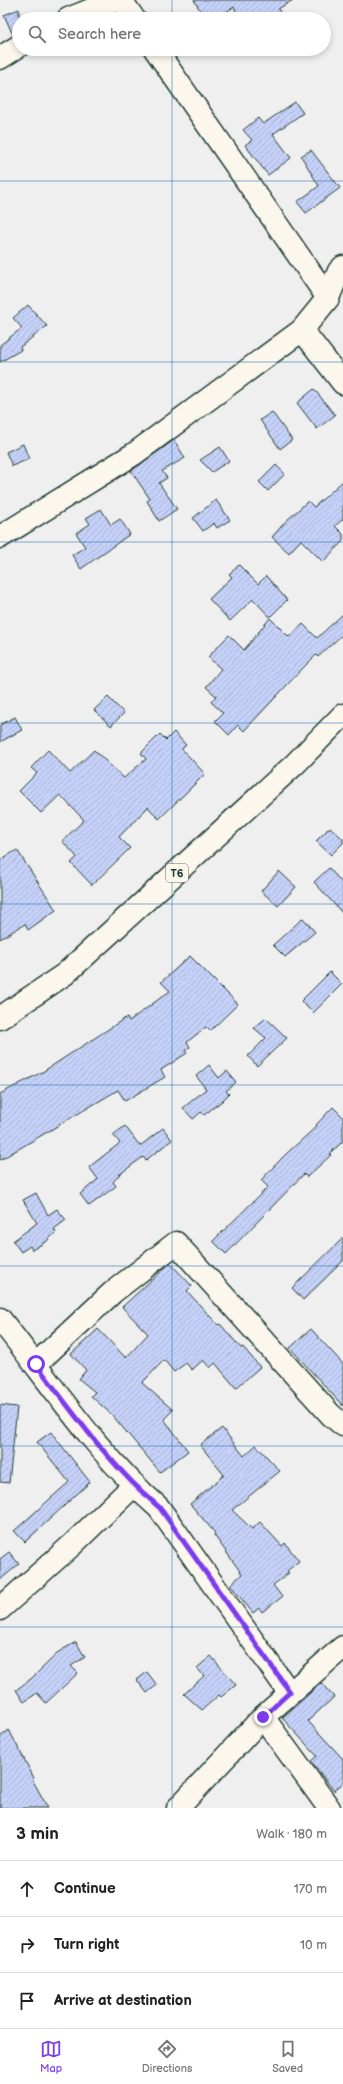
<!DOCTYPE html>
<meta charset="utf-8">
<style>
:root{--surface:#fff;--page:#f2f2f2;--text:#222;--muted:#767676;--line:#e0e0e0;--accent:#7c3aed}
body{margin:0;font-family:"Balsamiq Sans",sans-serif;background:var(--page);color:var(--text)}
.stop{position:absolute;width:12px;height:12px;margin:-9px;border:3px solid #7c3aed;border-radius:50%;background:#fff}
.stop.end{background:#7c3aed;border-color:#fff;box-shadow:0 1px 4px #0008}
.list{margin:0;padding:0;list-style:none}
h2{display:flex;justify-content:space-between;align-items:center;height:52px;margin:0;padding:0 16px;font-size:17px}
h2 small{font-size:13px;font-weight:400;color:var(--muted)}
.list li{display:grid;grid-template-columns:26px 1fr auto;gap:12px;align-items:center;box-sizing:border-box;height:56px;padding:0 16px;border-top:1px solid var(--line)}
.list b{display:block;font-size:15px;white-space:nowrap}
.list em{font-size:13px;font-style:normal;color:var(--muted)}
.icon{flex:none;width:22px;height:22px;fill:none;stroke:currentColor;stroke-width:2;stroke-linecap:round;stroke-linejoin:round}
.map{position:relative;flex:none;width:343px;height:1808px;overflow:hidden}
.search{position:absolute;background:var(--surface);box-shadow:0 2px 6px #0003;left:12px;right:12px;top:12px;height:44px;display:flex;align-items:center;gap:10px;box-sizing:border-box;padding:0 14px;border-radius:22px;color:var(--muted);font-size:15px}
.sheet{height:220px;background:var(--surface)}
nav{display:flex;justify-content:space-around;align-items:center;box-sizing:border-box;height:56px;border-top:1px solid var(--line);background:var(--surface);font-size:11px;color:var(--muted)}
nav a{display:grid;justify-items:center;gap:2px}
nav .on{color:var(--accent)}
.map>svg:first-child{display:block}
</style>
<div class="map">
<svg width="343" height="1808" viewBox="0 0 343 1808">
<defs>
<pattern id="building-hatch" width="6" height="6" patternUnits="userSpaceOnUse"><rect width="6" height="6" fill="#c6d1f9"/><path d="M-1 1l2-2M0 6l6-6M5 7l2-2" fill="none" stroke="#aab4d6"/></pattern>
</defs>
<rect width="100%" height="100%" fill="#f0efef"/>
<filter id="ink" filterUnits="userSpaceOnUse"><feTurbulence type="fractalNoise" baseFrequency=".025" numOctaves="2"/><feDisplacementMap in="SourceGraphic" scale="8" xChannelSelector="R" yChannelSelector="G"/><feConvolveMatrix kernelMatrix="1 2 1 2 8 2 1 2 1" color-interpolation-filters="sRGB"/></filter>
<g filter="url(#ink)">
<!-- building -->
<g fill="url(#building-hatch)" stroke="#1f3d34">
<path d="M194,0H293L278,9L285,19H240L234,7L214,19H205Z"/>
<path d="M19,9V34L13,35L4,15Z"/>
<path d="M295,102L303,113L273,134L291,158L268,175L245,145L252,140L243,130L258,118L263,124Z"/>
<path d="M311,150L340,188L306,213L297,202L319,186L301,156Z"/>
<path d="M28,305L47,326L20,347L21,350L0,362V345L22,328L13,318Z"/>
<path d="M314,389L335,415L317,429L297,403Z"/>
<path d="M272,412L292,440L280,449L260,420Z"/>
<path d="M174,440L185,458L162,471L167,478L159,483L177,509L159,521L147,501L150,499L131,471Z"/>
<path d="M23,444L29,459L12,466L6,452Z"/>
<path d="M220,447L229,461L212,472L200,460Z"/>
<path d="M276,465L285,474L268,491L259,482Z"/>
<path d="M343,481V519L335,526L343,534V541L323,562L301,540L289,553L272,537L286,521L308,501L314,507Z"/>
<path d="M216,500L230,520L217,528L214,523L203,531L193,518Z"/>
<path d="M101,509L111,525L120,519L130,534L81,569L72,555L85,547L76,533L90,524L86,518Z"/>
<path d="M239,565L258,584L266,576L287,600L270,617L253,599L230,621L209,599L232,577L229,574Z"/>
<path d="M343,614V634L318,657L316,655L303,668L244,731L238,725L229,735L215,721L223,713L211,702L216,696L206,687L221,669L208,657L229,635L244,650L270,618L289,637L303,624L317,638Z"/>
<path d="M108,697L124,713L111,726L94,710Z"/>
<path d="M15,717L22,730L0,742V725Z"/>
<path d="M174,732L186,745L182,749L205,774L159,819L148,807L119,837L130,848L92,885L71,863L77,857L62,841L84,820L60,795L41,813L19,791L37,773L31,768L48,750L70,773L94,750L124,778L146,759L141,753L160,734L166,740Z"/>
<path d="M330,827L343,839V843L331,855L316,841Z"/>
<path d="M17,850L56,910L28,930L25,924L0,939V860Z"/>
<path d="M329,868L343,884V914L314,882Z"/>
<path d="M279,871L296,887L278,906L261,891Z"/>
<path d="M303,918L315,932L285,957L273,945Z"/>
<path d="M190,956L238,1004L210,1031L206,1027L187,1042L190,1047L185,1050L187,1053L161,1070L165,1077L125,1101L118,1090L0,1160V1094L44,1071L127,1017L129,1021L170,991L161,982Z"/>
<path d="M330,972L342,984L313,1013L301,1001Z"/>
<path d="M266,1018L287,1038L257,1066L248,1056L266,1038L254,1028Z"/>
<path d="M209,1065L219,1078L227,1071L236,1082L226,1091L229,1094L222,1101L204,1115L201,1112L193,1119L183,1108L206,1089L196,1076Z"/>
<path d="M333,1107L343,1117V1141L330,1154L331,1155L307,1177L304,1174L226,1254L213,1241L268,1187L261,1180L285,1155L317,1126L316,1125Z"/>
<path d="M125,1126L140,1146L163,1128L172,1140L146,1160L143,1157L120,1174L113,1182L116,1186L89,1206L80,1194L98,1179L89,1167L120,1143L113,1135Z"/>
<path d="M36,1193L48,1215L57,1209L66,1220L54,1229L56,1232L47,1241L32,1250L30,1246L21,1252L13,1241L37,1223L23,1200Z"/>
<path d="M343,1238V1261L303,1300L292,1288Z"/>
<path d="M170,1263L192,1286L187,1291L218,1325L220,1324L241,1348L243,1347L260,1367L236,1388L215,1363L210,1368L203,1360L192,1370L186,1363L174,1372L164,1360L142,1383L173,1410L164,1419L188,1451L160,1472L112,1415L91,1396L95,1392L79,1379L86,1370L71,1354L98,1329L126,1358L148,1334L122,1307Z"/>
<path d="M311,1329L343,1364V1406L290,1348Z"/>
<path d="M0,1405L17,1407L9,1483L0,1482Z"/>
<path d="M222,1428L244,1456L256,1445L280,1471L232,1510L252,1529L260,1522L282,1546L285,1543L299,1561L287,1571L289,1573L273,1585L282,1597L262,1612L259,1608L253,1613L230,1585L242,1574L214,1535L215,1533L190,1504L224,1475L200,1445Z"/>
<path d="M51,1432L90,1482L25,1542L14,1531L69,1482L37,1442Z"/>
<path d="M9,1552L19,1564L0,1580V1559Z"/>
<path d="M76,1642L85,1657L71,1666L78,1673L46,1703L37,1693L24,1702L16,1690L32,1678L60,1651Z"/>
<path d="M211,1656L236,1685L221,1697L219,1695L202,1710L184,1694L204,1676L197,1668Z"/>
<path d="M147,1672L157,1685L147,1693L137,1680Z"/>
<path d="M321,1683L334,1697L308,1721L343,1759V1783L334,1791L311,1761L317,1756L282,1718Z"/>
<path d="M9,1730L34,1778L32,1779L48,1808H0V1737Z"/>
</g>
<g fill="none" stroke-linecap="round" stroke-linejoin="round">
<defs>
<g id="minor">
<path d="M121,0L134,19"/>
<path d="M68,19L116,0"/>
<path d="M155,49L328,298"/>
<path d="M0,58L19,46"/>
<path d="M302,330L343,383"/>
<path d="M0,537L134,454L302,330L328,298L339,271L343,267"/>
<path d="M0,1319C51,1383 97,1454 159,1508L289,1692"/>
<path d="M36,1364L113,1292L176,1243L331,1415L343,1425"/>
<path d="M0,1609L73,1544L133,1486"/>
<path d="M178,1808L263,1717"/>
<path d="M329,1808L263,1717L343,1647"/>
</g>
<path id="highway" d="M0,1018L65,974L295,764L343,715"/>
</defs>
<!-- minor casing -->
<use href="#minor" stroke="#1f3d34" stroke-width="25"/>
<!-- highway casing -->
<use href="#highway" stroke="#1f3d34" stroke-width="25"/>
<!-- minor -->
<use href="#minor" stroke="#fbf7ec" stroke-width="22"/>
<!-- highway -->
<use href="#highway" stroke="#fbf7ec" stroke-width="22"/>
</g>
</g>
<g fill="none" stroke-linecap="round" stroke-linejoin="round" filter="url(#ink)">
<!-- route -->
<path stroke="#7c3aed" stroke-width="5" d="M36,1364C75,1415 111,1467 160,1508L290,1692L263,1717"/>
</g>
<!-- grid -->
<path fill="none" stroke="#1f6fb2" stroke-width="1" stroke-opacity="0.55" d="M172,0V19M172,49V1808M0,181H343M0,362H343M0,542H343M0,723H343M0,904H343M0,1085H343M0,1266H343M0,1446H343M0,1627H343"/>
<g text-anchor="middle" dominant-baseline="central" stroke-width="3" stroke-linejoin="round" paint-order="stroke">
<!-- shield labels -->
<rect fill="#fbf7ec" stroke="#61756b" stroke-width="1" x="166" y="864" width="22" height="18" rx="3"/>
<g font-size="11" font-weight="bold" fill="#1f3d34">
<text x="177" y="873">T6</text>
</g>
</g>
</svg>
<div class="stop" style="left:36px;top:1364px"></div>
<div class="stop end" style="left:263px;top:1717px"></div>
<div class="search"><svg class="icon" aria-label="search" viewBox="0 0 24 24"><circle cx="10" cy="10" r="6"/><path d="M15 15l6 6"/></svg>Search here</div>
</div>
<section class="sheet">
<h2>3 min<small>Walk · 180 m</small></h2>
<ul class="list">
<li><svg class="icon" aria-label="ahead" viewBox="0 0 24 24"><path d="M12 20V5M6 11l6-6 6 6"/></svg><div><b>Continue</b></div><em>170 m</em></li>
<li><svg class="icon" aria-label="right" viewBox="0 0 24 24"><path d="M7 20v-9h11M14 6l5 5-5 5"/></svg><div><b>Turn right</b></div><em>10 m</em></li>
<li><svg class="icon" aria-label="arrive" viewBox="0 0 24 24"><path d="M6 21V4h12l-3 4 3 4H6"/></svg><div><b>Arrive at destination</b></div></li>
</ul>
</section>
<nav>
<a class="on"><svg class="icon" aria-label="map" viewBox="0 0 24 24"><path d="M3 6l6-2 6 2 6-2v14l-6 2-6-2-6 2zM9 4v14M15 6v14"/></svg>Map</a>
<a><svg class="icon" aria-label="directions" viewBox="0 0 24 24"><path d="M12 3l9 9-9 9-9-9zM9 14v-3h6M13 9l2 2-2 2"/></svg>Directions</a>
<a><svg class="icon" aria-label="saved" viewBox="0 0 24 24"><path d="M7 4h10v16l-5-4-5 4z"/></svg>Saved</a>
</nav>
